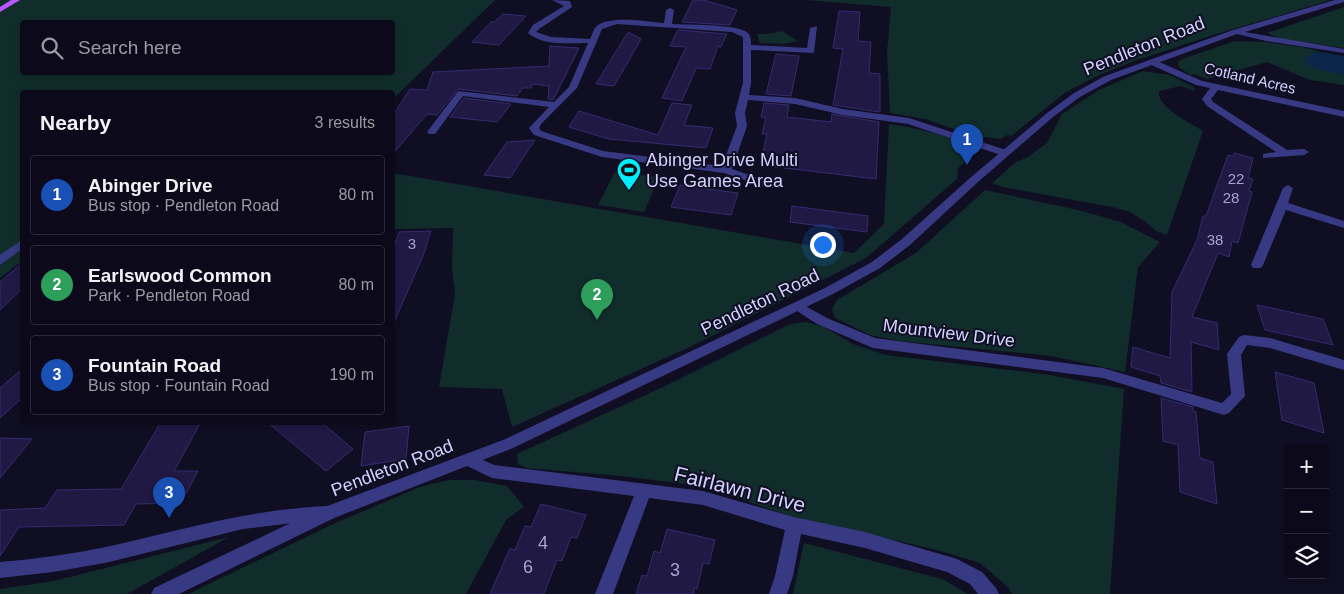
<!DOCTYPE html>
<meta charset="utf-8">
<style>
:root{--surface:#0c0a1a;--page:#151323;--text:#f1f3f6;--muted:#9a9aa2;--line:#2c2b39;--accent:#00eefb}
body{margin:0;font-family:Helvetica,sans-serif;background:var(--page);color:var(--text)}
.controls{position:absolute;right:15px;bottom:15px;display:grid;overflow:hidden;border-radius:5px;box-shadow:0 2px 8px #0003}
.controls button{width:45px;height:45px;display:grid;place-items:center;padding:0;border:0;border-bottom:1px solid var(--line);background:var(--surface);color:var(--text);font:25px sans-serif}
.you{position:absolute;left:822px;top:244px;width:18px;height:18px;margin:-12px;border:4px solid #fff;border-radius:50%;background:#1a73e8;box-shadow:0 0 0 8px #1a73e833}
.badge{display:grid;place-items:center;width:32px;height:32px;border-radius:50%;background:var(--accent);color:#fff;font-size:16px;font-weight:700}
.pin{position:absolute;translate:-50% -41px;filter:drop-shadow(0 1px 2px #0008)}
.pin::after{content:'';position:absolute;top:26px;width:18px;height:15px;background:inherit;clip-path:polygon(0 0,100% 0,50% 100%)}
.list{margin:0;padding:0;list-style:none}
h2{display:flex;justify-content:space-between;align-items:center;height:65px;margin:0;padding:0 20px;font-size:21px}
h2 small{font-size:16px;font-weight:400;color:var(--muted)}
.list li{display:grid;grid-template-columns:32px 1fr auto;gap:15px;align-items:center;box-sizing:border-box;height:80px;margin:0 10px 10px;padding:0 10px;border:1px solid var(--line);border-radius:5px}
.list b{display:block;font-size:19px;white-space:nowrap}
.list p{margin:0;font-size:16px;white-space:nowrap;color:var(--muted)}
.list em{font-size:16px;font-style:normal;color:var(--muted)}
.icon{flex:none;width:28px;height:28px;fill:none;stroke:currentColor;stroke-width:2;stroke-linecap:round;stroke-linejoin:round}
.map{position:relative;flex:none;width:1344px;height:594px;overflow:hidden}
.search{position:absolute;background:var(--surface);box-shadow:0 2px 8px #0003;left:20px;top:20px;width:375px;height:55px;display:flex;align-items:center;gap:12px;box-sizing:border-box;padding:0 18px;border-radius:5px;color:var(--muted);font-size:19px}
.panel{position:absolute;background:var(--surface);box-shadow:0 2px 8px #0003;left:20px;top:90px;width:375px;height:335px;border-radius:5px}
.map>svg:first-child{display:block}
</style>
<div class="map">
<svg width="1344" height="594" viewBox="0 0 1344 594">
<rect width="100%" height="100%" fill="#100e23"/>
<!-- green -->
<g fill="#112d2b" fill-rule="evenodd">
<path d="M0,0H495L393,99L392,92H22V261L0,278ZM22,22H392V72H22Z"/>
<path d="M807,0H1331L1210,36L1134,61L1099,75L1066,92L1011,136L1007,135L1001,139L975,136L925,119L890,113L887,53L891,7Z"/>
<path d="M1344,7V48L1282,39L1267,33Z"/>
<path d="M782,31L798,41L784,44L760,43L757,34H768Z"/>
<path d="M1235,41L1264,42L1302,47L1321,52L1313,53L1339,74L1344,75V85L1310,80L1267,62L1207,79L1194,74L1190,75L1179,67L1178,62L1182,59Z"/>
<path d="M1143,71L1170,75L1195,88L1194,91L1181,86L1159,91C1156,107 1191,123 1203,131L1167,235L1156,231L1146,222L1130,212L1112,207L1003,187L992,183L1016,162L1028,157L1047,143L1062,114L1099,90Z"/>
<path d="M889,124C911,127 959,136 975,153L958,168L957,179L866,258L690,347L512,427L502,389L439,387L455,294L452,268L453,228L393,229V173L854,253L884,224Z"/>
<path d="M615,172L659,177L644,212L598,205Z"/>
<path d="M985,190L1078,210L1121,222L1160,242L1138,267L1125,372L1051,356L900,341L870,335L835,318L832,309L837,300L916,253Z"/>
<path d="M807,322L824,327L853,344L886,355L1050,375L1124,389L1110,594H1012L1008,587L980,563L937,550L790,516L703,486L620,476L527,468L518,464L517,454L663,387L790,324Z"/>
<path d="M449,480H475L507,486L524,507L506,520L466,594H188L331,525L420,487Z"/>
<path d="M229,537L127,594H0V589L54,581Z"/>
<path d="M804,543L942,579L968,594H793Z"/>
</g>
<!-- water -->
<path fill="#0c2649" d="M1321,52L1344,56V75L1319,70L1306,63L1305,58L1313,53Z"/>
<!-- building -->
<g fill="#201944" stroke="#352b71">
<path d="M693,0H704L737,10L730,25L682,22Z"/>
<path d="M839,11L860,12L858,41L871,42L869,73L880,74V112L833,105L843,49L833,48Z"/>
<path d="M503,14L526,16L499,45L472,42L491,22H494Z"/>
<path d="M678,30L727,34L721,47L718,46L710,69L696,68L682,101L662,98L686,47L670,46Z"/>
<path d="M628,32L641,39L614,86L596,84Z"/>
<path d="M550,46L579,48L553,100L548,99L549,86L532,84L531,88H523L517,96L458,89L437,115L427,114L392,155V117L410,89L427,90L433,72L549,66Z"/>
<path d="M776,54L799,56L791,96L766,94Z"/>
<path d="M464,98L511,104L497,122L450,117Z"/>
<path d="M672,103L692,105L684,125L713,128L706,148L609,139L569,127L579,111L658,135Z"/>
<path d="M764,103L789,105L787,117L831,122L832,114L879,122L876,179L760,165L767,134H762L766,118L761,117Z"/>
<path d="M535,140L510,178L484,175L507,142Z"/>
<path d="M1234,153L1253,158L1248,178L1253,179L1249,191L1252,192L1238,243L1232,241L1229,257L1218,253L1192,317L1217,323L1219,350L1191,342L1192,392L1161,383L1160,376L1131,367L1133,347L1170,358L1172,292L1197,240L1203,216H1206L1228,155L1233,156Z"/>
<path d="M680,185L738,193L731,215L671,207Z"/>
<path d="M792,206L868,216L867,232L790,222Z"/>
<path d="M431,231L423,256L392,327V253L399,232Z"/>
<path d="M22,263V289L0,310V282Z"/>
<path d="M1257,305L1323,319L1333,345L1265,330Z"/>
<path d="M22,369V398L0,418V388Z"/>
<path d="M1275,372L1314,383L1324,433L1282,420Z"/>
<path d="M1161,398L1193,407V411L1196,412L1200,458L1213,462L1217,504L1180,492L1178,445L1163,441Z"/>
<path d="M161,422H201L174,471H198L181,503L136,504L124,525L19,527L0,556V510L45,508L57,490L121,489Z"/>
<path d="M267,422H321L353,449L326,471Z"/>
<path d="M409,426L406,459L361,466L365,432Z"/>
<path d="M0,438L32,439L0,478Z"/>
<path d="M541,504L586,515L577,538L571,537L562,561L557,560L544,594H490L510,548L515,550L525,526L531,527Z"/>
<path d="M667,529L715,540L709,564L703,563L697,589L694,588V594H636L642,575L647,576L654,551L660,553Z"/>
</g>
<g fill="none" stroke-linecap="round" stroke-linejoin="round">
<!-- minor -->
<g fill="#383983" fill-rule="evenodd">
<path d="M552,0L570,1L572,7L539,29L536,32L551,37L590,39C592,35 593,31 595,28C606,14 649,22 664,23L666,10L670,8L674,10L672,24C690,25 730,24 745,31C751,34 751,39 751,45L807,48L810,28L817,26L814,53L751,50V83L749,95L795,98L843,109L909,118L1009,151L1010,153L1005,156L1001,155L908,124L843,115L795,104L748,100L745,113L747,126L732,169L776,184L777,186L776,188H768L724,173L602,157L534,135L529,128L549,107L463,96L435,134H429L427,132L458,91L554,102L569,87L588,43C570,43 542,46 528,33L533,25L564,6ZM617,24L732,32L743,37V83L735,113L737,126L722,166L603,151L541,131L539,128L541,124L577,88L602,29Z"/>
<path d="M1149,60H1155L1202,81L1344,111V117L1218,90L1211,99L1213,102L1287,150L1304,149L1309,152L1304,155L1263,158V154L1276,152L1207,106L1202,99L1210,88L1196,85L1149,64Z"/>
<path d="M1288,185L1293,188L1288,203L1344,221V228L1286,210L1263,265L1261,268H1253L1251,265L1283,188Z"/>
<path d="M22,240V249L0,265V255Z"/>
<path d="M798,302L827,318L875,338L1103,368L1222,403L1231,394L1227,354L1239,337L1244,335L1270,338L1344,360V370L1270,348L1247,345L1241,355L1245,396L1229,413L1224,415L1103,378L873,348L817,324L794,309L792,306Z"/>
<path d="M470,454L494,465L703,491L794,517L865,532L957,559L982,572L996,588L999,594H978L970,584L947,572L865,548L801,534L793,576L787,594H769L775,576L785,530L703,505L649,498L613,594H595L634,496L492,478L465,465L462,460L465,455Z"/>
<path d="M328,506L334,508L336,513L334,518L243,529L105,563L53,572L0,578V562C36,559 71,554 106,547C180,530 252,509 328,506Z"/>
</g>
<!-- tertiary -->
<path fill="#383983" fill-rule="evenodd" d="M1335,0H1344V2L1245,32L1344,49V53L1266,41L1237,34L1111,80L1080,97L1053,117L978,182L910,245L880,268L833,294L513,448L334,518L179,594H151L154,588L322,508L503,440L825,288L872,262L902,239L970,178L1047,113L1074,93L1105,76L1233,30Z"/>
<!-- primary -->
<path fill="#b857ff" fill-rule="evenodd" d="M11,0H20L0,12V7Z"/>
</g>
<!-- icons -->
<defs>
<symbol id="stadium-pin" viewBox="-11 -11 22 30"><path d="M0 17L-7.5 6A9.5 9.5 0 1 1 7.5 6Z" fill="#00eefb" stroke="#100e23"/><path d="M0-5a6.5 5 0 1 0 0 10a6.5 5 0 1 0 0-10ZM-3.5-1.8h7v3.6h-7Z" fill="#111"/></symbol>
</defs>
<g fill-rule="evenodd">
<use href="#stadium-pin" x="615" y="156" width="28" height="38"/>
</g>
<g text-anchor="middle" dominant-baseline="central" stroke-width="4" stroke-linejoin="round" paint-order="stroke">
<!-- far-street labels -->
<g font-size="15" fill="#d3d0ff" stroke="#100e23">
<text transform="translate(1250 78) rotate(13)">Cotland Acres</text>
</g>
<!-- number labels -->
<g font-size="15" fill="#a6a2d0">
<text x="1236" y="178">22</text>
<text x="1231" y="197">28</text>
<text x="1215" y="239">38</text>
<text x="412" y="243">3</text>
</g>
<!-- street labels -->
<g font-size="18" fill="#d3d0ff" stroke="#100e23">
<text transform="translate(1144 46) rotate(-22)">Pendleton Road</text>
<text transform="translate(760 302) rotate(-26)">Pendleton Road</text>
<text transform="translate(949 333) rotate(7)">Mountview Drive</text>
<text transform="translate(392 468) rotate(-21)">Pendleton Road</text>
</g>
<!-- poi labels -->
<g font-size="18" fill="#d3d0ff" stroke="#100e23" text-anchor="start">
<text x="646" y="160">Abinger Drive Multi<tspan x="646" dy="21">Use Games Area</tspan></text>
</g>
<!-- near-number labels -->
<g font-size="18" fill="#a6a2d0">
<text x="543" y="543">4</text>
<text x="528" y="567">6</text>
<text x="675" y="570">3</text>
</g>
<!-- near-street labels -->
<g font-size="21" fill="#d3d0ff" stroke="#100e23">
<text transform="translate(740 489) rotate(14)">Fairlawn Drive</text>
</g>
</g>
</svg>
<div class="controls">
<button>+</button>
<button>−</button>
<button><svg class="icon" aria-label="layers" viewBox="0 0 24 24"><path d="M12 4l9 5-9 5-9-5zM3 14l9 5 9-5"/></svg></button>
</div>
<div class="you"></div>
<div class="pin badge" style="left:967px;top:165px;background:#1a4fb4">1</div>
<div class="pin badge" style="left:597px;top:320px;background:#2e9e5b">2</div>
<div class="pin badge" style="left:169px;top:518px;background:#1a4fb4">3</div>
<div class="search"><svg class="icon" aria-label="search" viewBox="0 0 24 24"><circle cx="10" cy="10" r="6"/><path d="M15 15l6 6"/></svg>Search here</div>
<section class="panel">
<h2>Nearby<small>3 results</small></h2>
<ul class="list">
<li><span class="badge" style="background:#1a4fb4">1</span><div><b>Abinger Drive</b><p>Bus stop · Pendleton Road</p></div><em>80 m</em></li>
<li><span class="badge" style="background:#2e9e5b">2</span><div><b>Earlswood Common</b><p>Park · Pendleton Road</p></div><em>80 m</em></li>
<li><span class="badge" style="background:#1a4fb4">3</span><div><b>Fountain Road</b><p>Bus stop · Fountain Road</p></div><em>190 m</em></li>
</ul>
</section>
</div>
